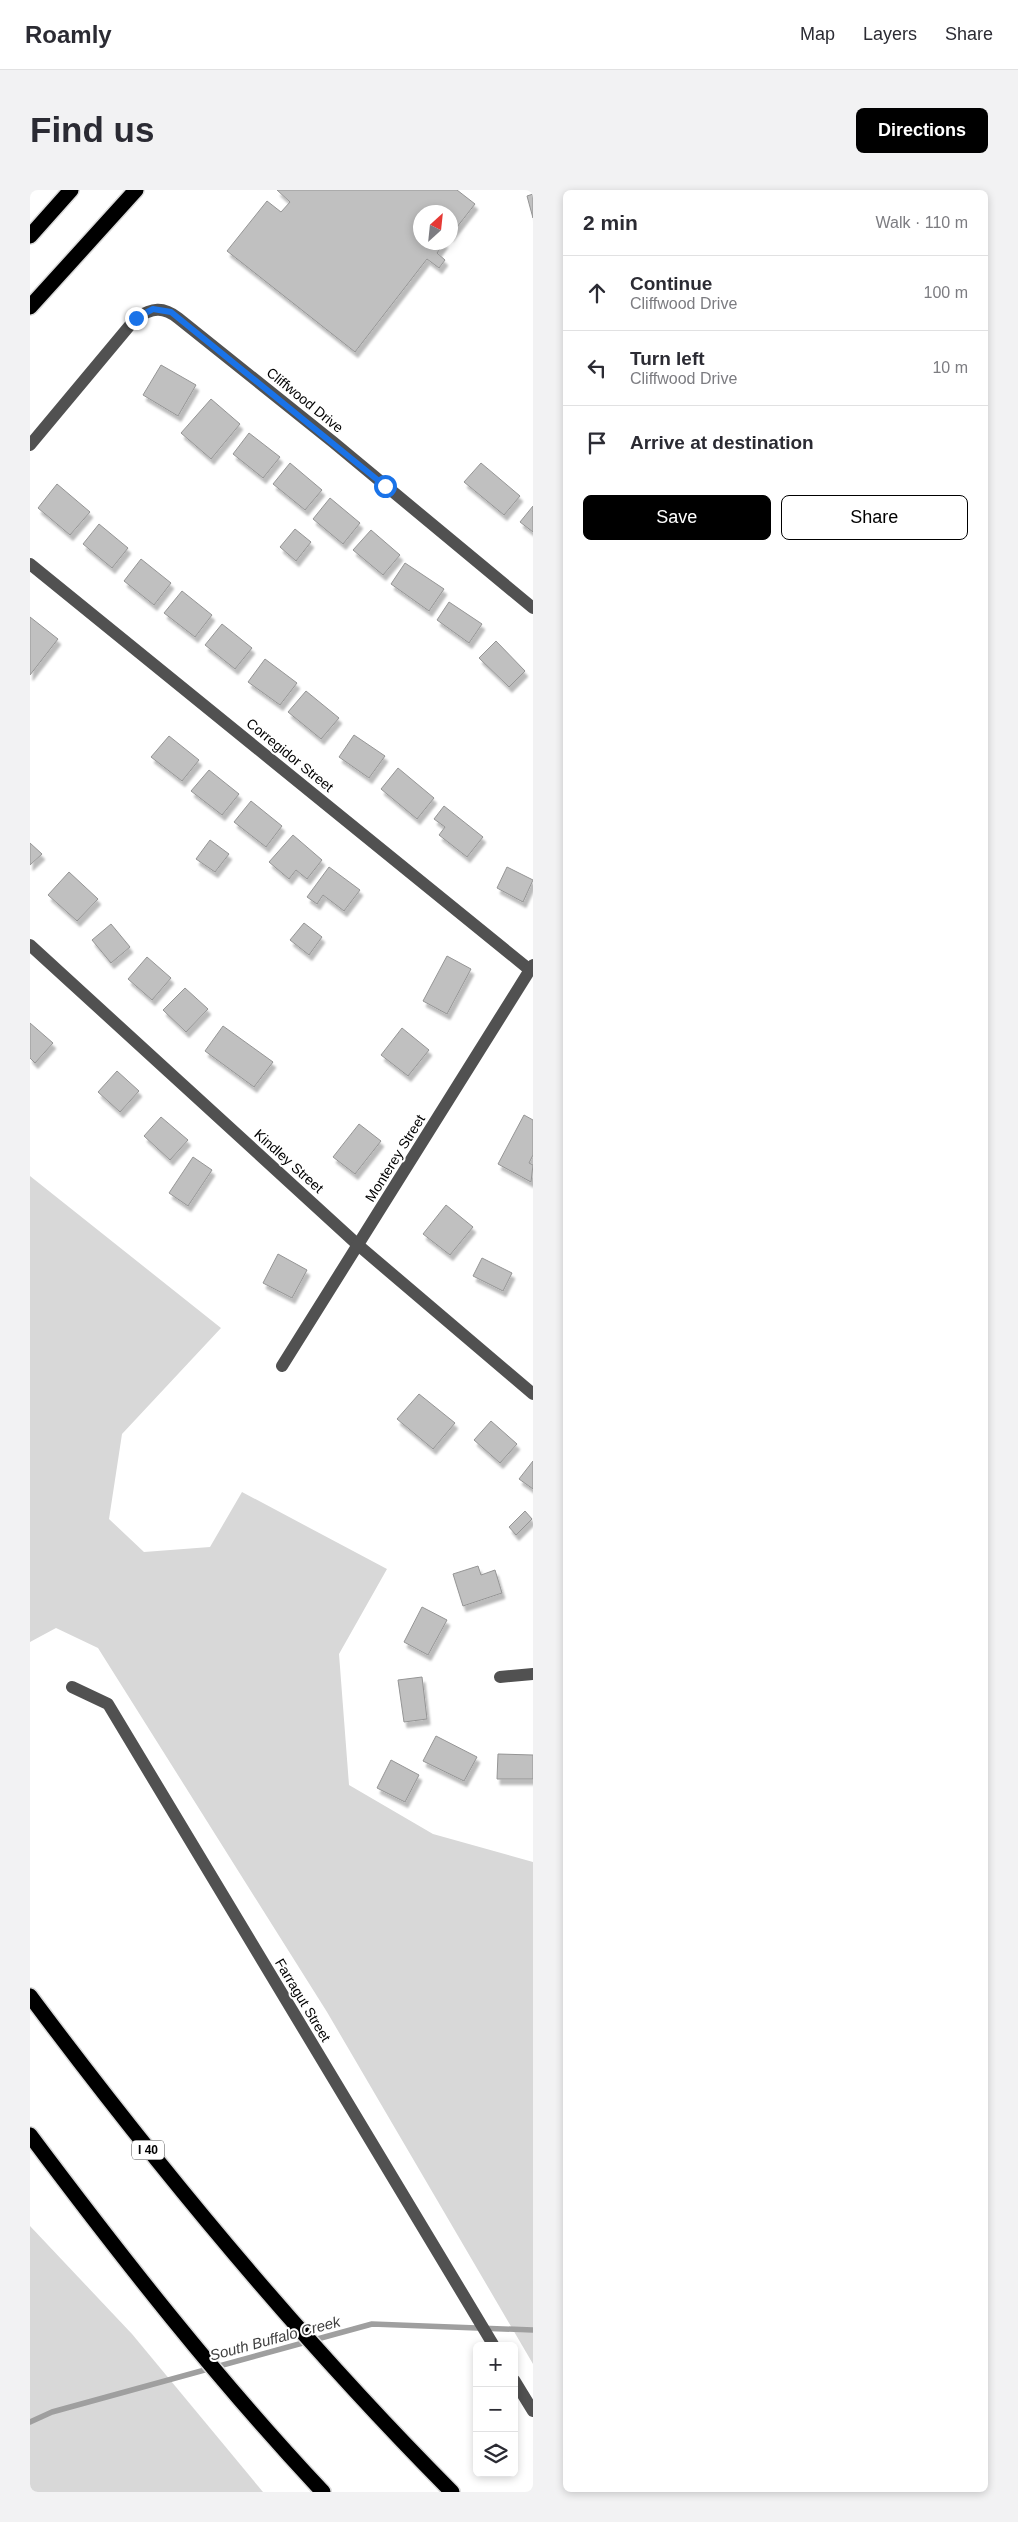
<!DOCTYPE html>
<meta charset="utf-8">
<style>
:root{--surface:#fff;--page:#f2f2f3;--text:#2b2b33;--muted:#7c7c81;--line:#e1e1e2;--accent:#000}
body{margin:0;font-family:Helvetica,sans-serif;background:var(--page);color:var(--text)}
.controls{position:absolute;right:15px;bottom:15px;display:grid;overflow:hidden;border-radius:8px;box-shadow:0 2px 8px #0003}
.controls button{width:45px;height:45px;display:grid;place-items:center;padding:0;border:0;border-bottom:1px solid var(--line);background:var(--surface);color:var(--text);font:25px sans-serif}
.compass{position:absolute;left:383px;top:15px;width:45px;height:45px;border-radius:50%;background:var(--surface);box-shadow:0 2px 8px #0003;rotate:27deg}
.stop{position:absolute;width:15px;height:15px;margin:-11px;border:4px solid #1a73e8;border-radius:50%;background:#fff}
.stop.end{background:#1a73e8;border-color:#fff;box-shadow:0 1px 5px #0008}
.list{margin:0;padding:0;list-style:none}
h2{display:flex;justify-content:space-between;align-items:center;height:65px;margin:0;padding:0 20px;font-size:21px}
h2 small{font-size:16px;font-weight:400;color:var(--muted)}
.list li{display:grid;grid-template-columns:32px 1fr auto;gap:15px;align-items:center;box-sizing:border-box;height:75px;padding:0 20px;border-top:1px solid var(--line)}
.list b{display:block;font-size:19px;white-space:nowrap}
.list p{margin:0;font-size:16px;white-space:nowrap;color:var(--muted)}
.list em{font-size:16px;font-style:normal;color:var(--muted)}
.actions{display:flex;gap:10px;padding:15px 20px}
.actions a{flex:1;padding:11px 0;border:1px solid var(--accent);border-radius:8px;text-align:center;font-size:18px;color:var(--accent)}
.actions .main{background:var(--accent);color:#fff}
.icon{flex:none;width:28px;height:28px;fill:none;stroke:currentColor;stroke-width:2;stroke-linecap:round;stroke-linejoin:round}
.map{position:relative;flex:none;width:503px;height:2302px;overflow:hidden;border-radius:8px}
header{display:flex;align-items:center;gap:30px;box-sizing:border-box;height:70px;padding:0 25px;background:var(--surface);border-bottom:1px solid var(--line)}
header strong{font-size:24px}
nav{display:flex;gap:28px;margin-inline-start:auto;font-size:18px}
.intro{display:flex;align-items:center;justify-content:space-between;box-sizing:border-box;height:120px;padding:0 30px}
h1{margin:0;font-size:35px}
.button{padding:12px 22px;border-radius:8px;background:var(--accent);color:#fff;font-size:18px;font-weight:700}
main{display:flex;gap:30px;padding:0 30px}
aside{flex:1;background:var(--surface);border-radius:8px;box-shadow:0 2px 8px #0003}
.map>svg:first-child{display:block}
</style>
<header>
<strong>Roamly</strong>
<nav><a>Map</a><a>Layers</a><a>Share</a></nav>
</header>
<div class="intro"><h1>Find us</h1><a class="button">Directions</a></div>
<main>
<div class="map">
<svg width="503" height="2302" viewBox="0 0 503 2302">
<defs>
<filter id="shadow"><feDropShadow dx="3" dy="5.5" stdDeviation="1" flood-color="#0004"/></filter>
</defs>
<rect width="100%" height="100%" fill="#fff"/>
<!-- green -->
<g fill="#d8d8d8">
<path d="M0,986L191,1138L92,1244L79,1329L114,1362L180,1357L212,1302L357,1379L309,1464L319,1595L403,1644L503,1672V2174L297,1822L68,1458L26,1438L0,1452Z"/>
<path d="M0,2036L102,2144L233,2302H0Z"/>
</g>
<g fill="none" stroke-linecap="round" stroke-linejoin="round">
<!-- stream -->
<path stroke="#9f9f9f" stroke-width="5.5" d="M0,2232L22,2222L342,2134L503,2140"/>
</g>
<!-- building -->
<g fill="#c0c0c0" stroke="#959595" filter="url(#shadow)">
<path d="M247,0H427L445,14L420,46V22H390V52H415L407,63L415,70L409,78L397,69L325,162L197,61L237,11L251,22L260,12Z"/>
<path d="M503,4V28L497,6Z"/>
<path d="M131,175L166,195L148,226L113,205Z"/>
<path d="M181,209L210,234L181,269L151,243Z"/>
<path d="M219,243L250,267L233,288L203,264Z"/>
<path d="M260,273L292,300L275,320L243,294Z"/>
<path d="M451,273L490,306L474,325L434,292Z"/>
<path d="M27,294L60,322L40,345L8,318Z"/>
<path d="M300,308L330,333L313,354L283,329Z"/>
<path d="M503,316V342L490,332Z"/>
<path d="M69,334L98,358L82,378L53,354Z"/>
<path d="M265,339L281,352L266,371L250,357Z"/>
<path d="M341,340L370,365L353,385L323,360Z"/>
<path d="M111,369L141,393L124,415L94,391Z"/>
<path d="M375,373L414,399L399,421L361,394Z"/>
<path d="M152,401L182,425L165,447L134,423Z"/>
<path d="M419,412L452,434L439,453L407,430Z"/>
<path d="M0,427L28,449L0,485Z"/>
<path d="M192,434L222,458L205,479L175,455Z"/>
<path d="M466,451L495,481L479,497L449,468Z"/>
<path d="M235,469L267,493L250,515L218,492Z"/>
<path d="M276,501L309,528L291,549L258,522Z"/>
<path d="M324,545L355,566L339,588L309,567Z"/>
<path d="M139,546L169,570L152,591L121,567Z"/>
<path d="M368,578L404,608L387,629L351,599Z"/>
<path d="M179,580L209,604L192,625L161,601Z"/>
<path d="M221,611L252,636L236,657L204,632Z"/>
<path d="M414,616L453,647L437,667L409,645L415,637L404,629Z"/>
<path d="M263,645L292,670L277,689L266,680L259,689L239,672Z"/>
<path d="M180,650L199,664L185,682L166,669Z"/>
<path d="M0,653L12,664L0,675Z"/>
<path d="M299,677L330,700L314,721L293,705L287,714L277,707Z"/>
<path d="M477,677L503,690L493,712L467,698Z"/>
<path d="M39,682L68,709L47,731L18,705Z"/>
<path d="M274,733L292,747L279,765L260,750Z"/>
<path d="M81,734L100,757L81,773L62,750Z"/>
<path d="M417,766L441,779L417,824L393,811Z"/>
<path d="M117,767L141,788L122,810L98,789Z"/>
<path d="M155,798L178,819L156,842L133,820Z"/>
<path d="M0,833L23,853L5,873L0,868Z"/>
<path d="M193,836L243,872L224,897L175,861Z"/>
<path d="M372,838L399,860L378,886L351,865Z"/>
<path d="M87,881L109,901L90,922L68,902Z"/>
<path d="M494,925L503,930V965L499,973L503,975L501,992L468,974Z"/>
<path d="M131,927L158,950L140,970L114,946Z"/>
<path d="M329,934L351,951L325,984L303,967Z"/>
<path d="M163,967L182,980L158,1016L139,1003Z"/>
<path d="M416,1015L443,1037L420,1065L393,1044Z"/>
<path d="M248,1064L277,1080L262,1108L233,1093Z"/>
<path d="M452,1068L482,1083L473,1101L443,1086Z"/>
<path d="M389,1204L425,1233L403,1259L367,1229Z"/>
<path d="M461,1231L487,1254L470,1273L444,1250Z"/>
<path d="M503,1271V1299L489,1289Z"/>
<path d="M495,1321L502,1329L486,1345L479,1337Z"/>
<path d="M448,1376L451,1385L465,1380L472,1403L433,1416L423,1384Z"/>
<path d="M392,1417L417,1430L398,1465L374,1452Z"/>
<path d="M392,1487L397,1529L374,1532L368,1490Z"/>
<path d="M406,1546L447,1567L434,1591L393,1571Z"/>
<path d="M468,1564L503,1565V1589H467Z"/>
<path d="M361,1570L389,1585L375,1612L347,1598Z"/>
</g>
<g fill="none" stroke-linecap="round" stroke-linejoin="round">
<defs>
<g id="highway">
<path d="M0,46L41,0"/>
<path d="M0,117L106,0"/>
<path d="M0,1806C130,1980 269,2148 422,2302"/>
<path d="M0,1945C92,2068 187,2189 293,2302"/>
</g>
</defs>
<!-- highway casing -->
<use href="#highway" stroke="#dbdbdb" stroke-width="18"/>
<!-- minor -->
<g stroke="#515151" stroke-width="12">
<path d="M0,255L106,128C122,118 133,116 148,128L303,252L503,418"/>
<path d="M0,374L500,780"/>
<path d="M0,755L328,1055L503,1204"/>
<path d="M252,1176L503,775"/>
<path d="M470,1487L503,1484"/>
<path d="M42,1497L78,1514L464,2156"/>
<path d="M484,2190L503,2221"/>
</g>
<!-- highway -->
<use href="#highway" stroke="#000" stroke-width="15"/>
</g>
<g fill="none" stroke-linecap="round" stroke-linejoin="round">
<!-- route -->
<path stroke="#1a73e8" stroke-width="6" d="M106,128L123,119L141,122L355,296"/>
</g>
<g text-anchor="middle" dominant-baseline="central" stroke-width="4" stroke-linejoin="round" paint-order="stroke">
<!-- shield labels -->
<rect fill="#fff" stroke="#4c4c4c" stroke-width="1" x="102" y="1950.5" width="32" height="19" rx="4"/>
<g font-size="12" font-weight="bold" fill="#000">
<text x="118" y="1960">I 40</text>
</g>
<!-- street labels -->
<g font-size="14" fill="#000" stroke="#fff">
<text transform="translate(275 210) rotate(39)">Cliffwood Drive</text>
<text transform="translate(260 565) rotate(39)">Corregidor Street</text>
<text transform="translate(365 968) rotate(-58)">Monterey Street</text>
<text transform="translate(259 971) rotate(42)">Kindley Street</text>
<text transform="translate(273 1810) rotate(59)">Farragut Street</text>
</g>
<!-- water labels -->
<g font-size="15" font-style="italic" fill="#404040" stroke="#fff">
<text transform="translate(245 2148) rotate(-15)">South Buffalo Creek</text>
</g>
</g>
</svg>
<div class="controls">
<button>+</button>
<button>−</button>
<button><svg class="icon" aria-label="layers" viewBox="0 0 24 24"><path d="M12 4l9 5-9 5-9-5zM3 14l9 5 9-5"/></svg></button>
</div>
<svg class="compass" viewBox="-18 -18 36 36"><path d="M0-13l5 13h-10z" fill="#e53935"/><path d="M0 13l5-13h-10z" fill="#7c7c81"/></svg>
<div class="stop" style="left:355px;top:296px"></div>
<div class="stop end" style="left:106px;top:128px"></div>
</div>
<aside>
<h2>2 min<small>Walk · 110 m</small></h2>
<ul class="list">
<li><svg class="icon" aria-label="ahead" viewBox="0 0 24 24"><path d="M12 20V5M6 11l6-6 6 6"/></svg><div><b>Continue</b><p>Cliffwood Drive</p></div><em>100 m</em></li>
<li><svg class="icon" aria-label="left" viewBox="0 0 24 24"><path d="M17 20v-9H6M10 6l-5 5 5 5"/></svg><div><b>Turn left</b><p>Cliffwood Drive</p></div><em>10 m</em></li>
<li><svg class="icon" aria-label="arrive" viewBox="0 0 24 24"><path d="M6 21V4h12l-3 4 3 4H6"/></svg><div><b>Arrive at destination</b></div></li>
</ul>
<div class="actions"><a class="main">Save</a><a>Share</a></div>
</aside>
</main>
